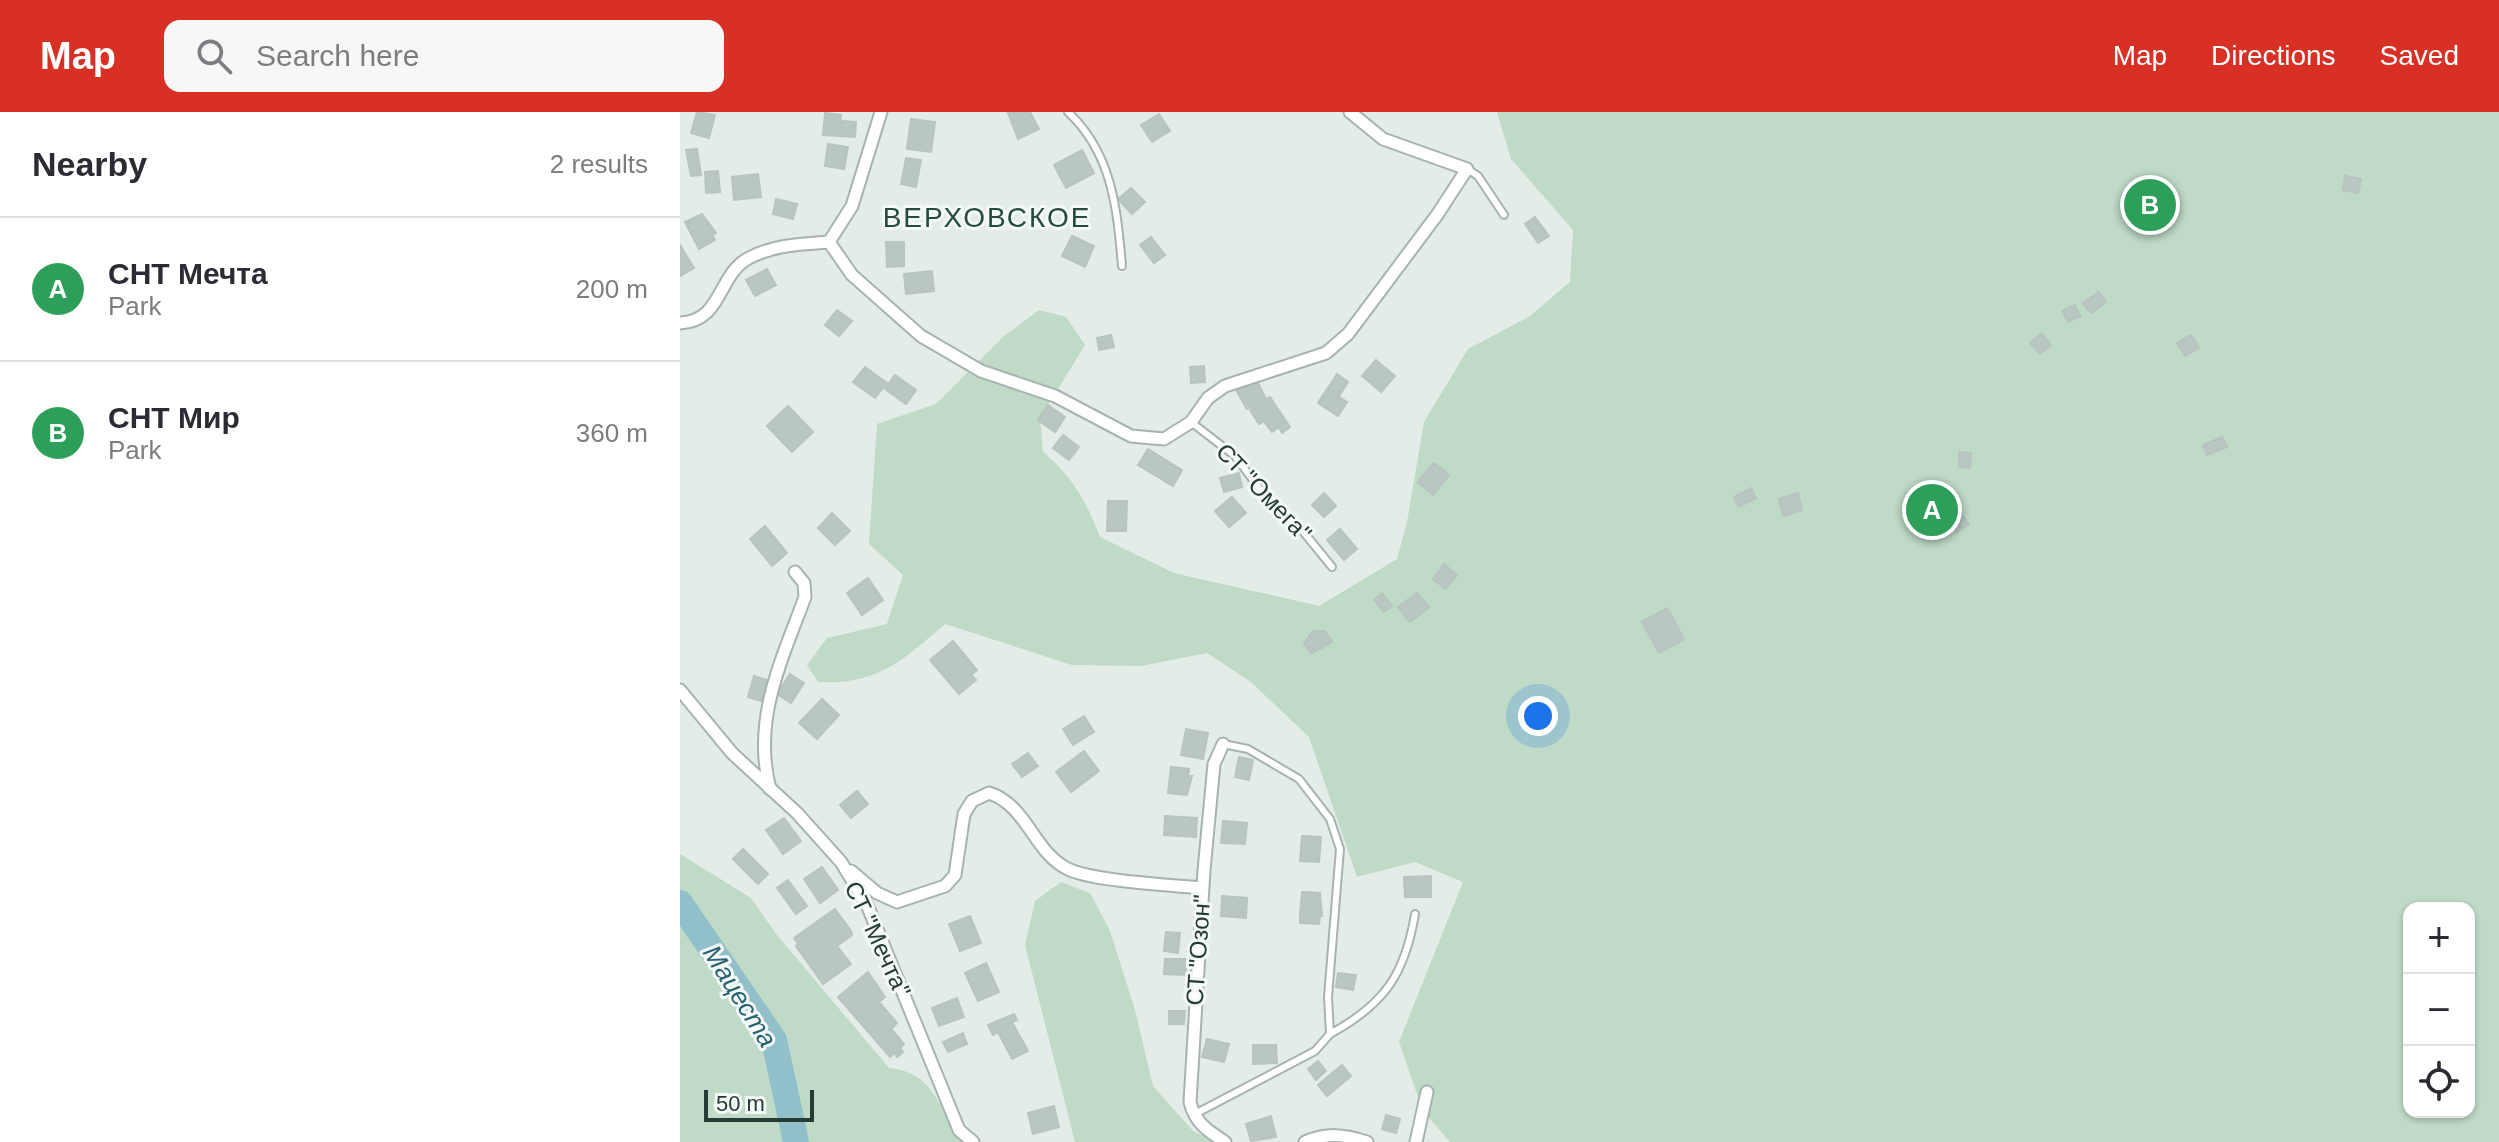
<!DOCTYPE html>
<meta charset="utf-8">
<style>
:root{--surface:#fff;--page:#f7f7f7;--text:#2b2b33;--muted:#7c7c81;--line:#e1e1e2;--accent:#d93025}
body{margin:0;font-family:Arial,sans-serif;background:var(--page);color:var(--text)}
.controls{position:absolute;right:24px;bottom:24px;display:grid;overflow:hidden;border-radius:16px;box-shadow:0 2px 6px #0004}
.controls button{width:72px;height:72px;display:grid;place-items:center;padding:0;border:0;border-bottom:2px solid var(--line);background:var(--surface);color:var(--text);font:40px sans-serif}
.scale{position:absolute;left:24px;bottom:20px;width:110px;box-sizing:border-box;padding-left:8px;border:4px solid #253b36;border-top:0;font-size:22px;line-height:28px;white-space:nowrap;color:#253b36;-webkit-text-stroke:6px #f4f8f6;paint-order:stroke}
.you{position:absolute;left:858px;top:604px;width:28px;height:28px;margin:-20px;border:6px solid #fff;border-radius:50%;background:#1a73e8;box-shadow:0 0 0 12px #1a73e833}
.badge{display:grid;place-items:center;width:52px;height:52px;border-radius:50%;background:var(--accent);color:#fff;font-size:26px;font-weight:700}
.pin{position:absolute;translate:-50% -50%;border:4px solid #fff;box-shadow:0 2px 8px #0006}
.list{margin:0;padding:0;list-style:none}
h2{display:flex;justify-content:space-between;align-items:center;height:104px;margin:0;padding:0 32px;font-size:34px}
h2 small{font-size:26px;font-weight:400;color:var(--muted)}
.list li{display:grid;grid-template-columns:52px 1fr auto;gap:24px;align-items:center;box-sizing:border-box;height:144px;padding:0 32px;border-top:2px solid var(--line)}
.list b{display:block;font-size:30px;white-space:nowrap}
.list p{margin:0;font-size:26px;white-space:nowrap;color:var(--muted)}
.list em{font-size:26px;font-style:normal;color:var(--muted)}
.icon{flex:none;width:44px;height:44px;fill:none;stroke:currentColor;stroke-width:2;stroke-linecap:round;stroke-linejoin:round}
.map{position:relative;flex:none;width:1819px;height:1030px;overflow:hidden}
header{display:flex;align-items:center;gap:48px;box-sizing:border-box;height:112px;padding:0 40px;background:var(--accent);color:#fff}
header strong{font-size:38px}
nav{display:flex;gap:44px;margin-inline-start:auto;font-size:28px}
.search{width:560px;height:72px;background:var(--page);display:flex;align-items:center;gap:20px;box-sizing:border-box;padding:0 28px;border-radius:16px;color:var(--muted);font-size:30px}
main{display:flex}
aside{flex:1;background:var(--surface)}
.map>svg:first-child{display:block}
</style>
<header>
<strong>Map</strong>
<div class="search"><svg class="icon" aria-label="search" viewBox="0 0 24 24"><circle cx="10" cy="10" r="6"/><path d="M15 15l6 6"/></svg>Search here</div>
<nav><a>Map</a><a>Directions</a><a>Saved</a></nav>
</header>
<main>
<aside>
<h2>Nearby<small>2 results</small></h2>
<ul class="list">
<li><span class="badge" style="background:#2e9e5b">A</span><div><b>СНТ Мечта</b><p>Park</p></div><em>200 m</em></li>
<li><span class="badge" style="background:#2e9e5b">B</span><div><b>СНТ Мир</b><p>Park</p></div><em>360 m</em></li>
</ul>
</aside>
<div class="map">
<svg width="1819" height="1030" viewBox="0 0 1819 1030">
<rect width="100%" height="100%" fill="#e4ece8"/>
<!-- green -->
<g fill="#bfdac7" fill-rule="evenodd">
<path d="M817,0H1819V1030H770L743,999L719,930L783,770L735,750L677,765L629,625L571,570L527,541L461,554L392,553L265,512C222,549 198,573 138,570L127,553L147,526L207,512L223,463L189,432L197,312L256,292L323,225L359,198L386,205L405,233L360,306L363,340C393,365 406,389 420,425L494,461L639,494L717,447L727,410L744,310L788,237L850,204L890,170L893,118L831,47ZM1729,796H1789V1000H1729Z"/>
<path d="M0,742L71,786L97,823L209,956C255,960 258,998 284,1030H0Z"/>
<path d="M381,770L410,781L430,819L455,898L473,974L513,1019L535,1030H395L345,833L355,789Z"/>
</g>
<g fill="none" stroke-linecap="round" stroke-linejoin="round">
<!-- river -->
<path stroke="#92c0ca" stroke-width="26" d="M0,791L94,928L116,1030"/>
</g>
<!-- building -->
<g fill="#b9c6c1" stroke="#b7c4bf" stroke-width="2">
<path d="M17,0L35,3L29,26L11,21Z"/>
<path d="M350,0L359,17L338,27L328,1Z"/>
<path d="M145,1L161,3L160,24L143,23Z"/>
<path d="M479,2L490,19L472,30L461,13Z"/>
<path d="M231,7L255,10L251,40L227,37Z"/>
<path d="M161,9L176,10L175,25L160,24Z"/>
<path d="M148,32L168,35L164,57L145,54Z"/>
<path d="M17,37L21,63L11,64L6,38Z"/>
<path d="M402,38L414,61L386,76L374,53Z"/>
<path d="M226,46L241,48L236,75L221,72Z"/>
<path d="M38,59L40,80L26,81L25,60Z"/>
<path d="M78,62L81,85L54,88L52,65Z"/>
<path d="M1665,64L1681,67L1678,81L1663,78Z"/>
<path d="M451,76L465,90L452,102L438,87Z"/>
<path d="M96,87L117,92L113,107L93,102Z"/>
<path d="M22,102L36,121L32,123L35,128L19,137L5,110Z"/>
<path d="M855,105L869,124L858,131L845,112Z"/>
<path d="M392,124L414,134L405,155L382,144Z"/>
<path d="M471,125L485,143L474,151L460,133Z"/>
<path d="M206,130H224V154L207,155Z"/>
<path d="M0,133L14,156L0,164Z"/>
<path d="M87,157L96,173L75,184L66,168Z"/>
<path d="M252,159L254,179L226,182L224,162Z"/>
<path d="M1419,180L1426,190L1411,201L1403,191Z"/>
<path d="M1395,193L1401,204L1388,210L1382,199Z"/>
<path d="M157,198L172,209L159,224L145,213Z"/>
<path d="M1362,221L1371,233L1360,242L1350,231Z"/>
<path d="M431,223L434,235L419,238L417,226Z"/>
<path d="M1511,223L1519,236L1505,244L1497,231Z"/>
<path d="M696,248L715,264L701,280L682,264Z"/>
<path d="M524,254L525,270L511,271L510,255Z"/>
<path d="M185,255L207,271L195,286L173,270Z"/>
<path d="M657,262L668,270L659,284L648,276Z"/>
<path d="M215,263L236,278L226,292L205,277Z"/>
<path d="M576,267L586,287L567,297L556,278Z"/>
<path d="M647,277L667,290L658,304L638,291Z"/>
<path d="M590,285L599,299L579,312L570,298Z"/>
<path d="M368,293L385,305L375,320L358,308Z"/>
<path d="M108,294L133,320L112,340L87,314Z"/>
<path d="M600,300L610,315L602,321L599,315L592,320L585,311Z"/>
<path d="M383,323L399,335L389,348L373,336Z"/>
<path d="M1542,325L1547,335L1527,343L1523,333Z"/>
<path d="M468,337L502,358L493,374L458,353Z"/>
<path d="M1279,340L1291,341L1290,356L1279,355Z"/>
<path d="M754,351L769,363L753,383L738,370Z"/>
<path d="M559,361L562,375L544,380L540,366Z"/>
<path d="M1071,376L1076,386L1059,395L1054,385Z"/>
<path d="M644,381L656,394L644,405L632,393Z"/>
<path d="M1118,381L1122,398L1103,404L1099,387Z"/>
<path d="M552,385L566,401L549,415L535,399Z"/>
<path d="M428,389H447L446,419H427Z"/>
<path d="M152,401L170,419L155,433L138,416Z"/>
<path d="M1281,401L1289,412L1277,420L1270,409Z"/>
<path d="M85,414L107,441L92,454L70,427Z"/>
<path d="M660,417L677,437L664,448L647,428Z"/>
<path d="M764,452L777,463L766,477L753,467Z"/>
<path d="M188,466L203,488L182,503L167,481Z"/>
<path d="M702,481L712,494L704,500L694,488Z"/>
<path d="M737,481L749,495L730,510L718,495Z"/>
<path d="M987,496L1004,527L979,541L962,510Z"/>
<path d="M638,519H645L652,530L631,542L624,531L632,520Z"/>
<path d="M273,529L297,558L291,563L296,568L279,582L250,548Z"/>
<path d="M110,562L124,571L111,591L97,582Z"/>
<path d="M74,564L87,568L81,589L68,585Z"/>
<path d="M142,587L159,603L137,627L119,611Z"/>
<path d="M404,604L414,620L393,633L383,617Z"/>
<path d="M506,617L528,621L523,647L501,643Z"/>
<path d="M404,639L419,659L391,680L376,660Z"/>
<path d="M348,641L358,654L342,665L332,652Z"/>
<path d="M559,645L573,648L569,668L555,665Z"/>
<path d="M491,655L509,657L508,664H512L507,683L488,681Z"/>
<path d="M177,679L188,692L171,706L160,693Z"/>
<path d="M485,704L517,706L516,725L484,723Z"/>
<path d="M104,706L121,729L103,742L86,718Z"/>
<path d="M543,709L567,711L565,732L541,731Z"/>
<path d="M622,724L641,725L639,750L620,749Z"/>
<path d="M63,737L88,762L78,772L53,747Z"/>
<path d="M142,755L158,778L140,791L124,767Z"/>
<path d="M751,764V785H725L724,765Z"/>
<path d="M108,768L127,794L116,802L97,776Z"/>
<path d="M622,780L640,781L642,804L620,803Z"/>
<path d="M542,784L567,786L566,806L541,804Z"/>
<path d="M155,797L171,819L172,823L157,834L171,852L143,872L116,834L118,832L114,826Z"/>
<path d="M620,803L640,804L639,812L620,811Z"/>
<path d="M290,804L301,831L280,839L269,812Z"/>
<path d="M486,820L500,821L498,841L484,839Z"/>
<path d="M485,847H506V863L484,862Z"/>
<path d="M306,851L319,880L298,889L285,861Z"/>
<path d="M188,860L205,885L199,890L217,911L211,917L224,932L220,936L223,940L217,945L214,941L210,945L158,885Z"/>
<path d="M658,861L676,863L673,878L656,875Z"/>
<path d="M277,886L284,905L259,914L252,896Z"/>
<path d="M489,899H505L504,912H489Z"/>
<path d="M334,902L337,908L332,910L348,939L332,947L318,920L313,923L308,913Z"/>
<path d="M283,921L287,932L268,940L263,930Z"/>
<path d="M527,927L549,932L544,950L522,945Z"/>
<path d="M573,933H596L597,951L573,952Z"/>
<path d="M638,949L646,959L636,968L628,957Z"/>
<path d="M662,953L671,964L647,984L638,973Z"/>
<path d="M374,994L379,1015L353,1022L348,1001Z"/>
<path d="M706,1003L720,1007L716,1021L702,1017Z"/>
<path d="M591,1004L596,1025L571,1029L566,1012Z"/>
</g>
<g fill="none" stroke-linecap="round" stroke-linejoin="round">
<defs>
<g id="lane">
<path d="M388,0C432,41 437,96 442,154"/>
<path d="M787,57L798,64L824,103"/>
<path d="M511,310L555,344L591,392L617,412L652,455"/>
<path d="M650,922C705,892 725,862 735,802"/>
<path d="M513,1003L635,939L650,922L648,885L660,737L650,707L619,667L568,637L543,632"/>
</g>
<g id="street">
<path d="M149,130L172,163L241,224L301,259L375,284L451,324L484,327L511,310L528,286L545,274L646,241L668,222L757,103L787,57L703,27L670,0"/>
<path d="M0,211C43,209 37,163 69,146C93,133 122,132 149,130L172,94L201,0"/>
<path d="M0,578L52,641L117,701L161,750L188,795L279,1018L293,1030"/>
<path d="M543,632L534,652L524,758L510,990C515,1011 528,1019 545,1030"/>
<path d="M90,677C72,608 101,550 125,485L124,471L115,460"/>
<path d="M171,759L197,781L217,790L265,774L275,763L284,702L292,689L309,681C347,693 354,741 388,757C412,769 491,773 522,776"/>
<path d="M625,1030C646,1021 664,1022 687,1030"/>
<path d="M736,1030L747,980"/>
</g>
</defs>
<!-- lane casing -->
<use href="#lane" stroke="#a7b3af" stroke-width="10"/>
<!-- street casing -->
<use href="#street" stroke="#a7b3af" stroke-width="15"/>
<!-- lane -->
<use href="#lane" stroke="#fff" stroke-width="6"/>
<!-- street -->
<use href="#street" stroke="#fff" stroke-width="11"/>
</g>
<g text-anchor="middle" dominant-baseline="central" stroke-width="6" stroke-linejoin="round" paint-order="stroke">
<!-- street labels -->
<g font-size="24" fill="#253b36" stroke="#f4f8f6">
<text transform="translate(584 380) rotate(46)">СТ "Омега"</text>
<text transform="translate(198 827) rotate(65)">СТ "Мечта"</text>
<text transform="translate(518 838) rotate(-86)">СТ "Озон"</text>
</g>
<!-- water labels -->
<g font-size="26" font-style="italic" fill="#266270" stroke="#f4f8f6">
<text transform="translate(60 884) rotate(58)">Мацеста</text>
</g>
<!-- quarter labels -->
<g font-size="28" letter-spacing="2" fill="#234b42" stroke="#f4f8f6">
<text x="307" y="105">ВЕРХОВСКОЕ</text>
</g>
</g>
</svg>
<div class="controls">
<button>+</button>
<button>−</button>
<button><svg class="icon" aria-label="locate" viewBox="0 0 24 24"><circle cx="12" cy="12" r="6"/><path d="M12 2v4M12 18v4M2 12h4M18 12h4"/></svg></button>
</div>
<div class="scale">50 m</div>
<div class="you"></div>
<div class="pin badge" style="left:1252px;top:398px;background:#2e9e5b">A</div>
<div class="pin badge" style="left:1470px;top:93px;background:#2e9e5b">B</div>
</div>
</main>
